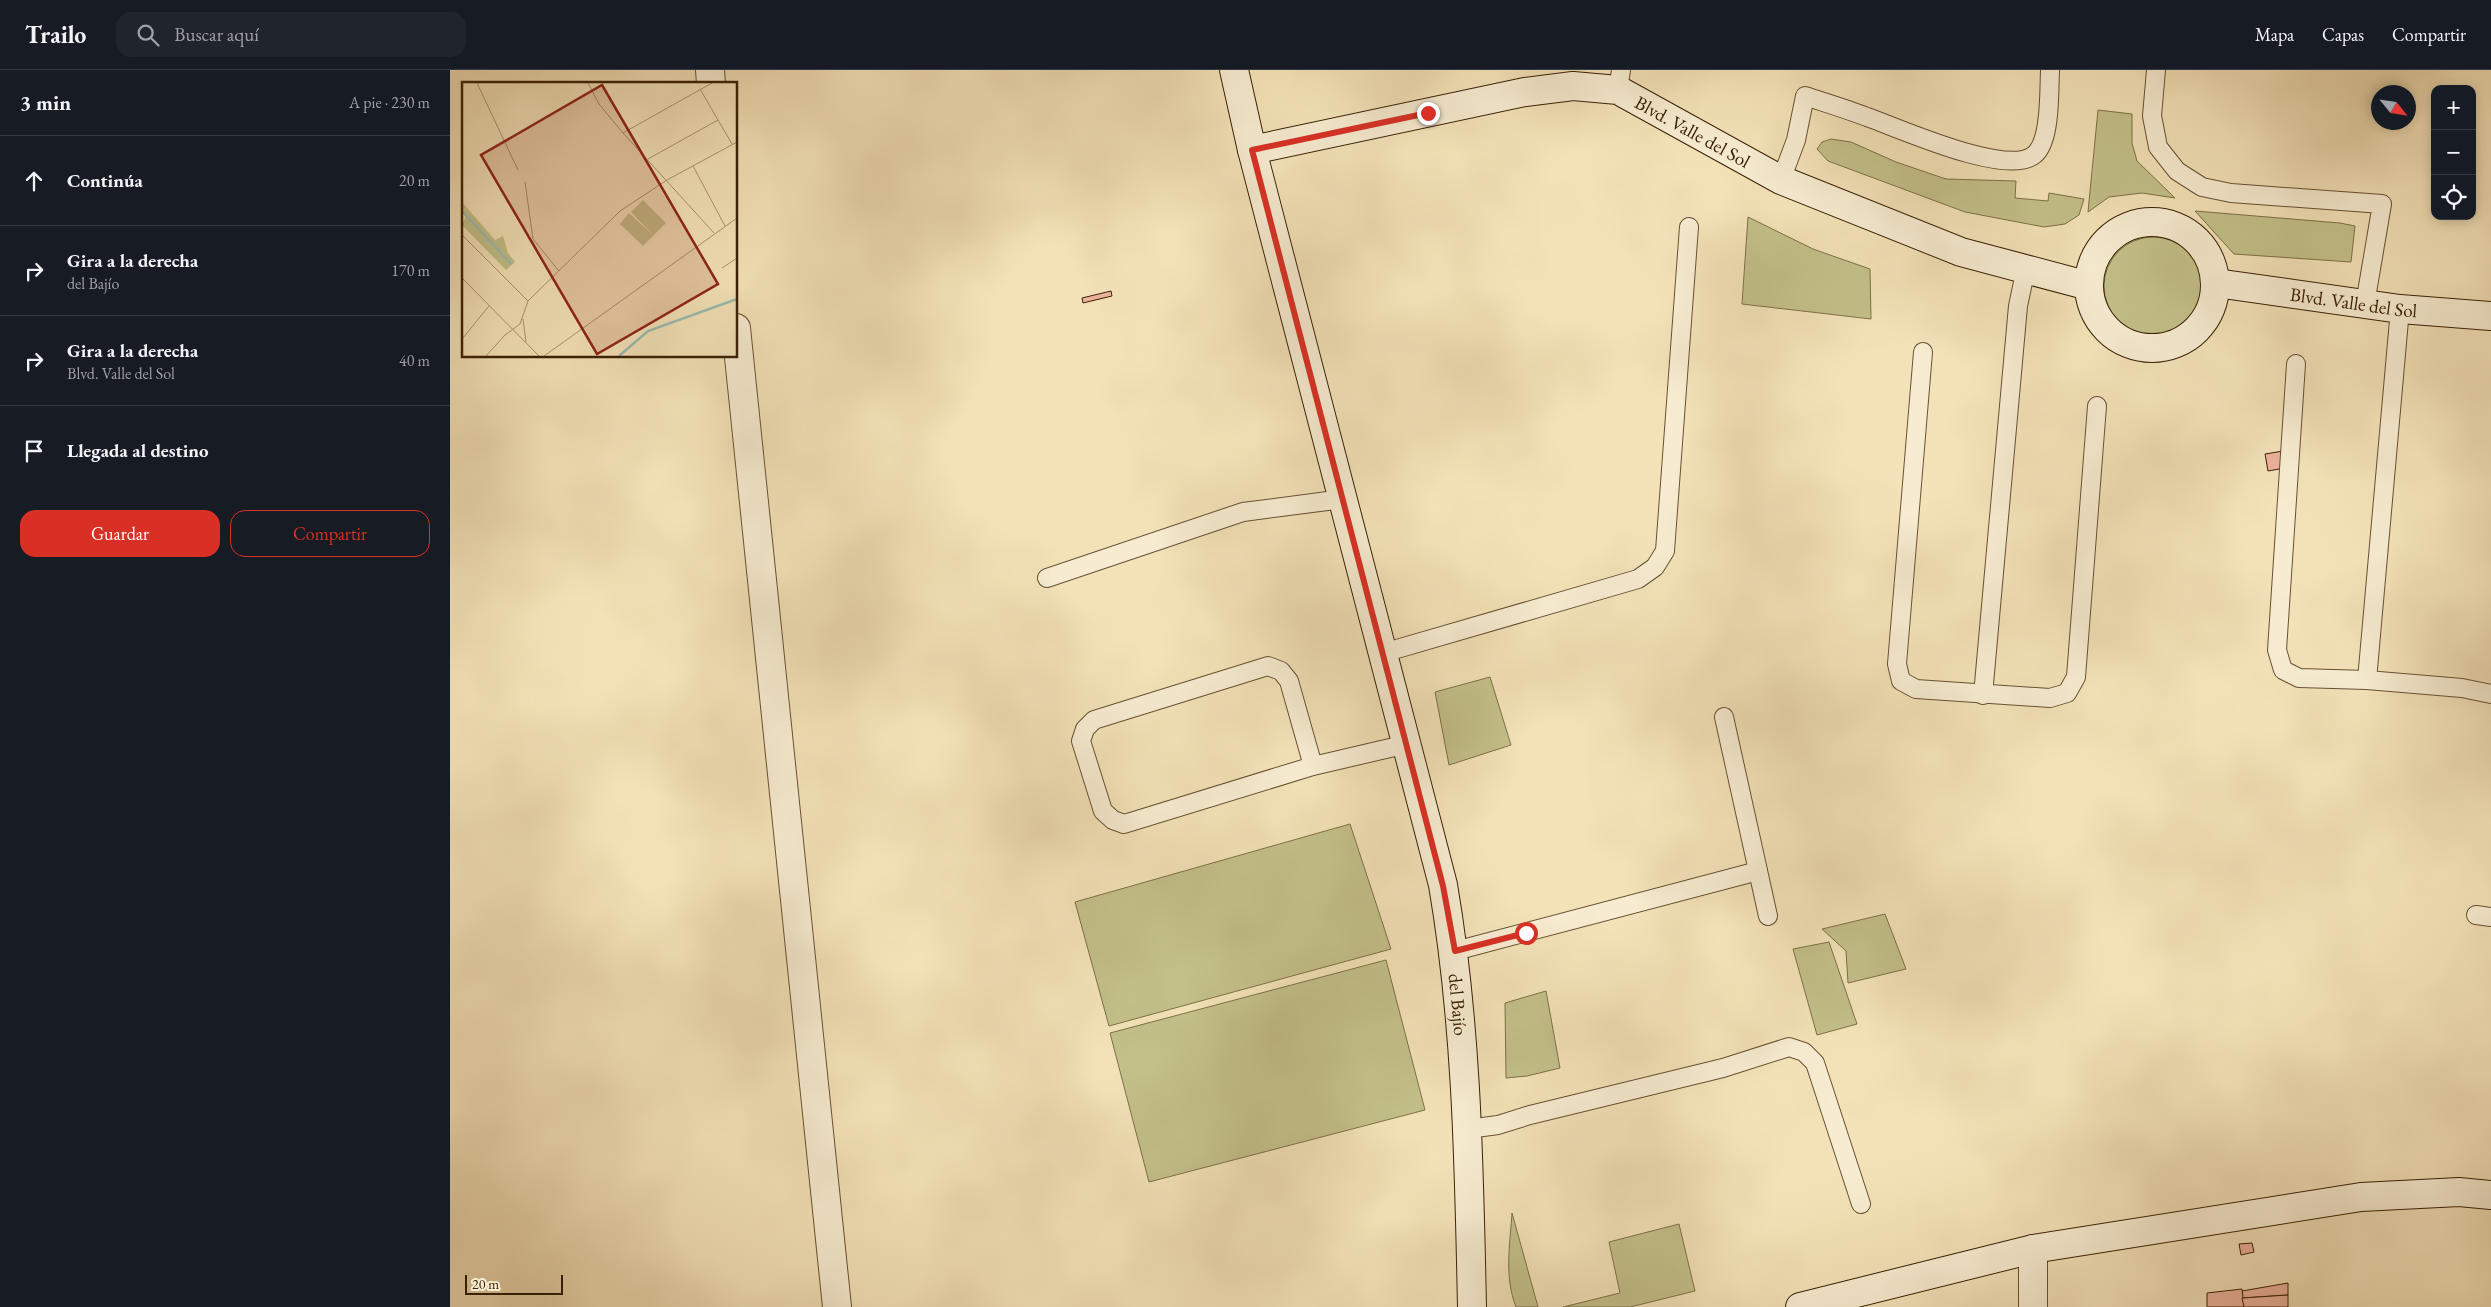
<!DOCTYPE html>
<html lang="es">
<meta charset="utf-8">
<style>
:root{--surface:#171b24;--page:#20242c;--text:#f1f3f6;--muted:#9ea1a6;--line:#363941;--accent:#d93025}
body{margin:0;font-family:"EB Garamond",serif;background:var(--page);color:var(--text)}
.controls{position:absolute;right:15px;top:15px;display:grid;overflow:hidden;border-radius:10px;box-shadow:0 2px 12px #0003}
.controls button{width:45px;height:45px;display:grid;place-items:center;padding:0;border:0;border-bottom:1px solid var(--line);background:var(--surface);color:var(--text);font:25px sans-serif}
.compass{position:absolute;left:1921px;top:15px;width:45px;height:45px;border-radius:50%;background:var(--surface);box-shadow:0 2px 12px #0003;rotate:120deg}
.scale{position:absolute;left:15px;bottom:12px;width:98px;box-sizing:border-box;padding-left:5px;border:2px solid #3a2105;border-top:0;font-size:14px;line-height:18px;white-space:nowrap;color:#3a2105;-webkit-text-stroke:4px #f7ecd1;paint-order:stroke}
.stop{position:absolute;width:15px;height:15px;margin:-11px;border:4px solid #d93025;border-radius:50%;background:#fff}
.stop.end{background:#d93025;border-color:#fff;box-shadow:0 1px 5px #0008}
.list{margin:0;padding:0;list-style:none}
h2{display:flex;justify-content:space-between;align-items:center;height:65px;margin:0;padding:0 20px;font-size:21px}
h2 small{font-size:16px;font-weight:400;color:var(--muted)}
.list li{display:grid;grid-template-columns:32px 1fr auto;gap:15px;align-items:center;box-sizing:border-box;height:90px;padding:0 20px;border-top:1px solid var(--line)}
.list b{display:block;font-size:19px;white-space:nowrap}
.list p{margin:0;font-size:16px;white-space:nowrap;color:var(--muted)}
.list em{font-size:16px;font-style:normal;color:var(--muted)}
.actions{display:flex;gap:10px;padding:15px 20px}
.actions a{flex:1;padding:11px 0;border:1px solid var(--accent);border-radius:15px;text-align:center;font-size:18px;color:var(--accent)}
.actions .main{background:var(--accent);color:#fff}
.icon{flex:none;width:28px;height:28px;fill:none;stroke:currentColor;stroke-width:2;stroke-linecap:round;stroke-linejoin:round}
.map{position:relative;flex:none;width:2041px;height:1237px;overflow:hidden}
header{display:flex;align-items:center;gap:30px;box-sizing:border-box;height:70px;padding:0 25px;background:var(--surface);border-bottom:1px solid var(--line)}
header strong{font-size:24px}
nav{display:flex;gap:28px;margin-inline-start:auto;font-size:18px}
.search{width:350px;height:45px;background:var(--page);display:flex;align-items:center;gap:12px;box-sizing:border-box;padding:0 18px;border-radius:15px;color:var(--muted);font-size:19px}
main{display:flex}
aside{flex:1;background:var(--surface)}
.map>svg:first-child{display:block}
</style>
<header>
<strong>Trailo</strong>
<div class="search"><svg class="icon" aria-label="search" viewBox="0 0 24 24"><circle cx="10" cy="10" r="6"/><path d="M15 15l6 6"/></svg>Buscar aquí</div>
<nav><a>Mapa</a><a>Capas</a><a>Compartir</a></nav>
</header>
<main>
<aside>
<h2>3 min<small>A pie · 230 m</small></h2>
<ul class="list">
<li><svg class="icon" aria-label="ahead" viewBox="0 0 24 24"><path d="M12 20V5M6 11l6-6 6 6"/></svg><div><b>Continúa</b></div><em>20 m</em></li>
<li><svg class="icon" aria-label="right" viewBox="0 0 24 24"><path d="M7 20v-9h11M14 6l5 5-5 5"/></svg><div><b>Gira a la derecha</b><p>del Bajío</p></div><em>170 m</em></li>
<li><svg class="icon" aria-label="right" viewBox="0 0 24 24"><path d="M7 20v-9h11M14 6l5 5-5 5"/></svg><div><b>Gira a la derecha</b><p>Blvd. Valle del Sol</p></div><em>40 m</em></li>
<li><svg class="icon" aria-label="arrive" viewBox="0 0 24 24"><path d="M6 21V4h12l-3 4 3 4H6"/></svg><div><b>Llegada al destino</b></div></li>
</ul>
<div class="actions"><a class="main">Guardar</a><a>Compartir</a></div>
</aside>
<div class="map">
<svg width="2041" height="1237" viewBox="0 0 2041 1237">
<rect width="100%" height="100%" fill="#f3e2b8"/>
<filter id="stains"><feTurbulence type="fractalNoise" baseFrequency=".004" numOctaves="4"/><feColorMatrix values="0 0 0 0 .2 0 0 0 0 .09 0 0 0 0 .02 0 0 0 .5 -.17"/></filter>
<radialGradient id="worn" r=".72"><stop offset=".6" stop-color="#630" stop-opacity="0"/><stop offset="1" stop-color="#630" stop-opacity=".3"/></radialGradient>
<!-- green -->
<g fill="#c3c089" stroke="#7e7047">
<path d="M1648,40L1682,44V73L1687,91L1725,128L1692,123L1659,127L1638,142Z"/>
<path d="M1381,69L1401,72L1446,92L1496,109L1566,111L1565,128L1598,131L1599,123L1634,129L1629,145L1615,154L1594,157L1515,142L1378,91L1367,79L1372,72Z"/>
<path d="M1745,141L1890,153L1905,156L1901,192L1784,184Z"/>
<path d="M1298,147L1363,179L1420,199L1421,249L1292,234Z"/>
<circle cx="1703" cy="216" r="49"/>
<path d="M1040,607L1061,675L999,695L985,622Z"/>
<path d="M900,754L941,879L659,956L625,832Z"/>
<path d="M1435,844L1456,899L1398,913L1396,881L1372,859Z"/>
<path d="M1379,872L1407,954L1367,965L1343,879Z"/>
<path d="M936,890L975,1040L699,1112L660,963Z"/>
<path d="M1096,921L1110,998L1077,1006L1056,1008L1055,933Z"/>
<path d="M1062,1143L1088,1237H1066C1054,1206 1060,1175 1062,1143Z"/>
<path d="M1229,1154L1245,1221L1180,1237H1113L1170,1223L1159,1172Z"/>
</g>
<!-- building -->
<g fill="#ecb19b" stroke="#3a2105">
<path d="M661,221L662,226L633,233L632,228Z"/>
<path d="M1833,381L1835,398L1818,401L1815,384Z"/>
<path d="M1802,1173L1804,1182L1791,1185L1789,1174Z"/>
<path d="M1838,1213V1225L1792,1228V1221Z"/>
<path d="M1792,1219L1794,1237H1757V1223Z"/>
<path d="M1838,1225V1237H1794L1792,1228Z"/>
</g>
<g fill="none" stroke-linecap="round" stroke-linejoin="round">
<defs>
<g id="lane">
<path d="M1706,0L1702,46L1708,77L1727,101L1752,117L1781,123L1932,134L1915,234"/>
<path d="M1168,20L1171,0"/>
<path d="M1331,110L1346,70L1355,26C1376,33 1396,39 1417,47C1449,58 1556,107 1584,85C1601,72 1599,21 1600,0"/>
<path d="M1473,282L1447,594L1451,611L1466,619L1600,628L1617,623L1626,607L1647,336"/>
<path d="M1846,294L1827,580L1833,600L1849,608L1917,610L2012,618L2041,624"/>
<path d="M597,508L793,442L893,429"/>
<path d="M933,583L1188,509L1205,497L1215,481L1239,157"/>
<path d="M1917,610L1950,239"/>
<path d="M1533,625L1568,236L1576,198"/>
<path d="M1274,647L1318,846"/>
<path d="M863,696L839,611L831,601L818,596L644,650L635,659L631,671L653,741L663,750L674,754L863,696L957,674"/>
<path d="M2026,845L2041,847"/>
<path d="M1005,881L1308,801"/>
<path d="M1018,1059L1048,1055L1080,1045L1273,998L1339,977L1354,982L1365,993L1411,1134"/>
</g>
<g id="street">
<path d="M260,0L261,14"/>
<path d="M286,258L387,1237"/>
<path d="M1583,1237V1179"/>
</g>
<g id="secondary">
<path id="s1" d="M784,0L802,80L993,815C1017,955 1019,1096 1022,1237"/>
<path id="s2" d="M802,80L1075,22L1123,16L1168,20L1331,110L1511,182L1639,216"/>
<circle cx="1702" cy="215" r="63"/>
<path id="s3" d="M1766,213L1950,239L2041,246"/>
<path d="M1350,1237L1583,1179L1911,1127L2009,1122L2041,1125"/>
</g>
</defs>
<!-- lane casing -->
<use href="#lane" stroke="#685132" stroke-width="20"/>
<!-- street casing -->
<use href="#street" stroke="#685132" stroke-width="30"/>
<!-- secondary casing -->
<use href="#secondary" stroke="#3a2105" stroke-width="30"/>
<!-- lane -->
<use href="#lane" stroke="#f7ecd1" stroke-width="18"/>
<!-- street -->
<use href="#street" stroke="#f7ecd1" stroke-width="28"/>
<!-- secondary -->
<use href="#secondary" stroke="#f7ecd1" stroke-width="28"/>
</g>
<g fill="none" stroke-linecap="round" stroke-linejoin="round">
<!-- route -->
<path stroke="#d93025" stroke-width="6" d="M978,43L802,80L993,816L1005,881L1076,863"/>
</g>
<g text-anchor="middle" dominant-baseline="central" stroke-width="4" stroke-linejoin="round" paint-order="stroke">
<!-- street labels -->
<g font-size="19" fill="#3a2105" stroke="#f7ecd1">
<text stroke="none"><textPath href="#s2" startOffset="458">Blvd. Valle del Sol</textPath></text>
<text stroke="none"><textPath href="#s3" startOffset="139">Blvd. Valle del Sol</textPath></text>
<text stroke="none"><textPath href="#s1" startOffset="962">del Bajío</textPath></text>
</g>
</g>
<!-- overview -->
<g transform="translate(12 12)">
<rect width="275" height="275" fill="#f3e2b8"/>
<path d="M181,118L204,141L181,164L158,142L167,131L191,153L169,130ZM0,120L33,158L41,154L46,171L53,180L44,188L0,143L3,136Z" fill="#c3c089"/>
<path fill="none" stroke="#9bbdb0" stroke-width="2.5" d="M0,129L49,182M157,274L186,249L275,217"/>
<path fill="none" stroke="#a99570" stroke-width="1" d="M15,1L56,88M126,1L137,22L161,51L252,151M238,7L270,62M161,51L250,1M186,77L256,38M231,84L263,144M63,100L71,157L97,189M0,153L66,219M260,186L275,176M0,196L77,274M61,237L64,260M0,257L27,224M24,274L43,253L58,242L66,219L158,129L205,98L275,60M82,274L275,136"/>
<path fill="#8f2418" fill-opacity="0.15" stroke="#8f2418" stroke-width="2.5" d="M140,3L256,202L135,272L19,73Z"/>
<rect width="275" height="275" fill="none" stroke="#3a2105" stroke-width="2.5"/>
</g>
<rect width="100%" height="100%" filter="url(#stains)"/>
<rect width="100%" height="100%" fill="url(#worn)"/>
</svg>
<div class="controls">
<button>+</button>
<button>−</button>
<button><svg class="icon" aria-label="locate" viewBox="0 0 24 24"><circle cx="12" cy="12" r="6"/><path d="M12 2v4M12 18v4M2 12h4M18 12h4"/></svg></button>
</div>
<svg class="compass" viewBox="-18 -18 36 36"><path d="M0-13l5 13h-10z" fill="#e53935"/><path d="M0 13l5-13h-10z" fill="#9ea1a6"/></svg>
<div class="scale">20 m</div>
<div class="stop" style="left:1076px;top:863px"></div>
<div class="stop end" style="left:978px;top:43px"></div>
</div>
</main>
